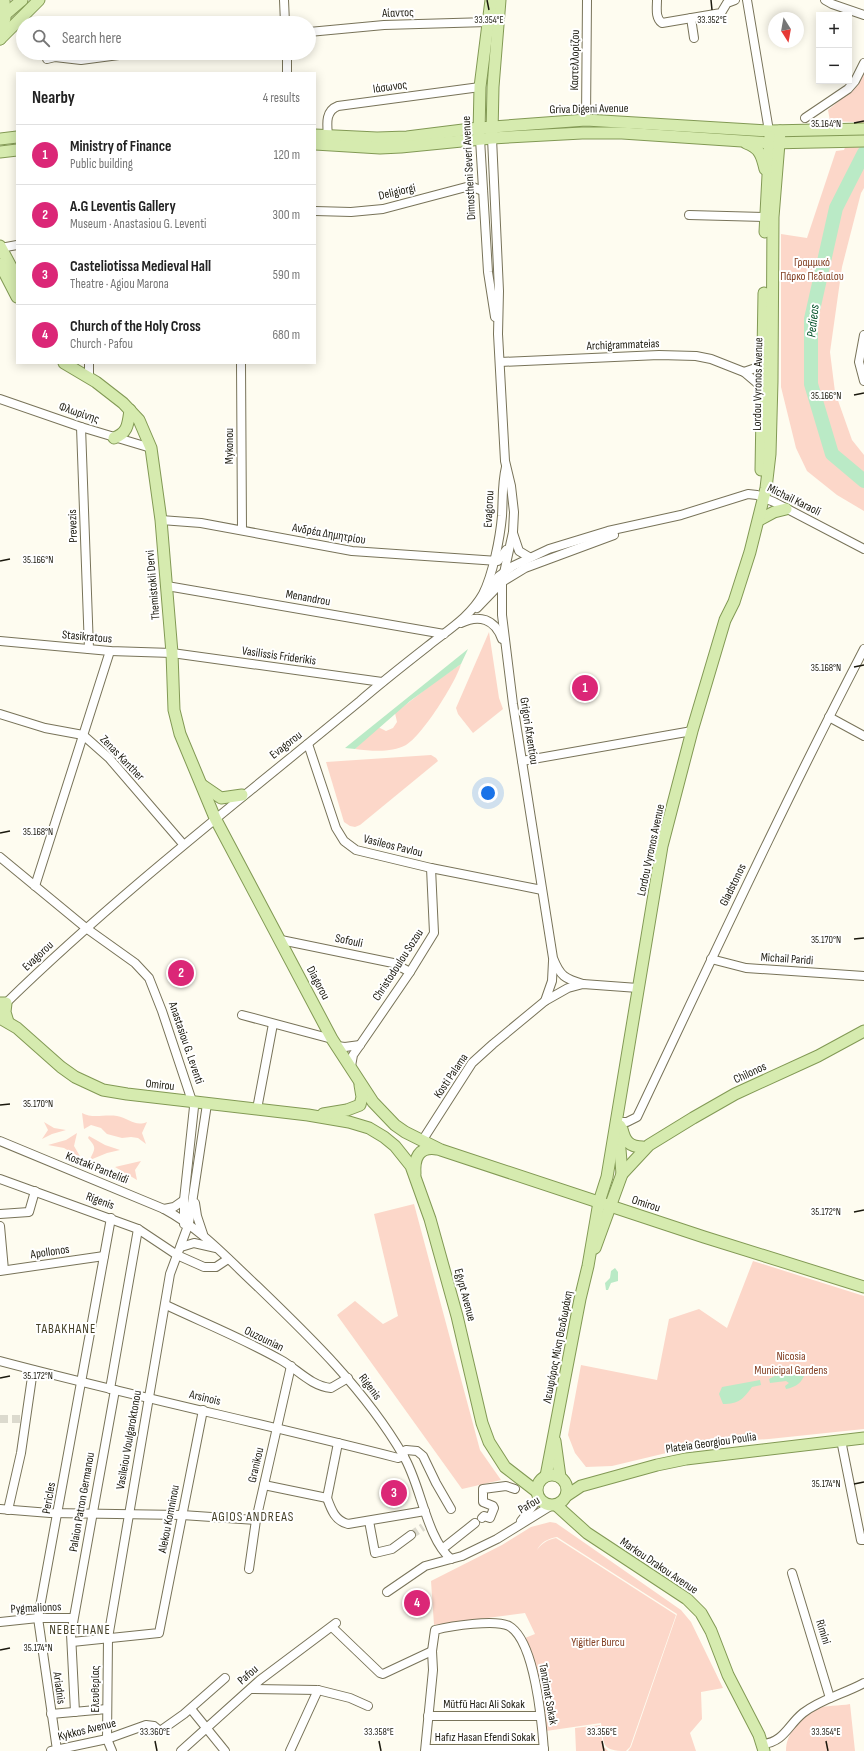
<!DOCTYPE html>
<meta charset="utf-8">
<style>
:root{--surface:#fff;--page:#f6f6f6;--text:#222;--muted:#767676;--line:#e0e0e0;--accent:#db2777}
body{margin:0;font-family:"Sofia Sans Condensed",sans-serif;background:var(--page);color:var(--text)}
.controls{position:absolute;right:12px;top:12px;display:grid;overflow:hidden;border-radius:0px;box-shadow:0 2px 10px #0003}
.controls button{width:36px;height:36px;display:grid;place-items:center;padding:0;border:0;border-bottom:1px solid var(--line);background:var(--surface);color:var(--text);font:20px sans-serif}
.compass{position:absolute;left:768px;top:12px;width:36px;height:36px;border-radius:50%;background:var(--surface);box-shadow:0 2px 10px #0003;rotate:169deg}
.you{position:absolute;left:488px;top:793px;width:14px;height:14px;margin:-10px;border:3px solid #fff;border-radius:50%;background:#1a73e8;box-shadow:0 0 0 6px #1a73e833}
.badge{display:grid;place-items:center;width:26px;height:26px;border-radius:50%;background:var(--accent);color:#fff;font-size:13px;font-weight:700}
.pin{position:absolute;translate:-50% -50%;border:2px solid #fff;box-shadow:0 1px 4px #0006}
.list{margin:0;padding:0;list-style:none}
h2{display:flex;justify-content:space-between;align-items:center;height:52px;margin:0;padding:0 16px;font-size:17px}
h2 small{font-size:13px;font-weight:400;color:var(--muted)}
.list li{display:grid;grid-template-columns:26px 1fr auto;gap:12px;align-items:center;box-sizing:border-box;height:60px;padding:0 16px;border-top:1px solid var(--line)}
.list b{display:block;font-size:15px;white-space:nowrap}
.list p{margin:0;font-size:13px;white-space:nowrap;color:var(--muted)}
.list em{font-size:13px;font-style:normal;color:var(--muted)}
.icon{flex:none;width:22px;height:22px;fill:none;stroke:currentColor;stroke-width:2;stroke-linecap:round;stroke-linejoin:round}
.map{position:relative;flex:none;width:864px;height:1751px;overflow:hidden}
.search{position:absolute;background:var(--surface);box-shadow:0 2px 10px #0003;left:16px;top:16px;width:300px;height:44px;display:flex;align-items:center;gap:10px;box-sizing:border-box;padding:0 14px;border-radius:22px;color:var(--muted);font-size:15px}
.panel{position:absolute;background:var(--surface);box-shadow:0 2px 10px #0003;left:16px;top:72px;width:300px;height:292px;border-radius:0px}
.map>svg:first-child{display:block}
</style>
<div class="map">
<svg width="864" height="1751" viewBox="0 0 864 1751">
<rect width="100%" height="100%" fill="#fefcf0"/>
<!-- green -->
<g fill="#fcd7c9">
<path d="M864,73V188L861,193L842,267L830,352L835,392L852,440L864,455V511L837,495L807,471L796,448L781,387V234L807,238L836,151L844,150L855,122L830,121L828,110L857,86Z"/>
<path d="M489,632L499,698L503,709L473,733L458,714L456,708Z"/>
<path d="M461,664C456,682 422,736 406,745C391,753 372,751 355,749L378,727L386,731L393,728L397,722L395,713L435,682Z"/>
<path d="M431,755L436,758L438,761L360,825L355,827L350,826L344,822L326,762Z"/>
<path d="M82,1113C93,1119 104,1114 117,1116C128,1118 135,1127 147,1122L142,1133L146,1144L138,1138L131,1137L122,1138L107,1134L101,1128L91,1125L84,1129Z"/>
<path d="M44,1122L54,1128L66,1130L52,1134L42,1139L48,1130Z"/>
<path d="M77,1133L74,1146L81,1158L64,1148L48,1145L66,1140Z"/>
<path d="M89,1136L105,1145L120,1150L107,1153L90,1160C94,1149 98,1149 88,1138Z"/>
<path d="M141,1161L135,1170L137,1180L115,1167Z"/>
<path d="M414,1204L480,1450L501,1480L462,1489L337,1315L355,1301L383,1324L398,1316L374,1214Z"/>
<path d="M753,1261L864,1296V1429L769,1439L708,1443L612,1466L586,1467L575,1453L568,1435L581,1365L657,1380L669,1319L699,1309L727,1328Z"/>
<path d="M550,1522L556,1523L681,1610L691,1622L723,1688L701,1692L702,1719L690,1733L696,1751H628L631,1747L677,1614L557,1537C547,1539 541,1542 537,1550C542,1543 547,1540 556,1538L676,1615L630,1747L626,1751C601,1751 604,1744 601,1723L546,1731L545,1716L520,1640L535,1634L525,1613L434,1625L431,1581L502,1545L531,1527Z"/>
<path d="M850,1704L855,1751H786C786,1733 800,1717 816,1709C825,1705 840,1706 850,1704Z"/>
<path d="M600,1725L603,1746L608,1751H576L575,1728Z"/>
</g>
<!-- water -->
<g fill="#baeac6">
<path d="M468,649L461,664L410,701L355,749L345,748Z"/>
<path d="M615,1268L618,1272V1281L611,1283L608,1290H606L605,1283L610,1278L611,1271Z"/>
<path d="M792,1367L805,1373C802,1383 796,1387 786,1389L785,1386L789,1383L786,1381L770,1383L769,1379Z"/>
<path d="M760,1380L761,1385L752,1387C743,1399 739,1404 723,1404L719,1394L722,1387Z"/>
</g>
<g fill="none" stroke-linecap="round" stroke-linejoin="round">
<!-- river -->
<path stroke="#baeac6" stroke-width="14" d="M864,153L836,208L811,319V384L832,454L864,481"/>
<!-- minor-tunnel -->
<g stroke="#dcdace" stroke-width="8" stroke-dasharray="8 4" stroke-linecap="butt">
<path d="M0,1419H23"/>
<path d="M411,1535L423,1527"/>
</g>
<defs>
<g id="minor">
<path d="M284,0L285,23"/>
<path d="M657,0C657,8 655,18 662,23L721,13L727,3L735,0"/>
<path d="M747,0L769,131"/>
<path d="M825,0L832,4L864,15"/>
<path d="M691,18L694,38"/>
<path d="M309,32L384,25L488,22"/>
<path d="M287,53V73"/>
<path d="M47,59L55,57L81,60L134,53"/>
<path d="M805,118L848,89L855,81L864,63"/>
<path d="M586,120L587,0"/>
<path d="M328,136C327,124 325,111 338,106L480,87"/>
<path d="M492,138L499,291L498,334L505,461L511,486L514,512L513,532L502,582V615L513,704L553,958C560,976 565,979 583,984"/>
<path d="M480,139L488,272L495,317"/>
<path d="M315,211L351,212L383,209L470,186L483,191"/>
<path d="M689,215L765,217"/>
<path d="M0,248L17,245"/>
<path d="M864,335L859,362L864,381"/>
<path d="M500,362L659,355L696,356L711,359L744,372L764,389"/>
<path d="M89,363V378"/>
<path d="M241,363L242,530"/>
<path d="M744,372L764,365"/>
<path d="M0,399L81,427L151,448"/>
<path d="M81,427L89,649"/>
<path d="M161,520L201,523L352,551L498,561L506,550"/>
<path d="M513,533L519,551L529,557"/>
<path d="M167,586L444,634"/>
<path d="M486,590L499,576L513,566L549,549L608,531L681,515L748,494L757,495L774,502L864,549"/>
<path d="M477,608L502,582L525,568L614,535"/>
<path d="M461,623C479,614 495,619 502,639"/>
<path d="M0,641L110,651L172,653L382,682"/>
<path d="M0,714L45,728L83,735L109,758L183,844"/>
<path d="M829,717L864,736"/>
<path d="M308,744L336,828L344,841L356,850L431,868L542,890"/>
<path d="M522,761L692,731"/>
<path d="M0,857L86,928L135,963L149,978L162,1011L194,1107L184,1200V1224"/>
<path d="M35,886L110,651"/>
<path d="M281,940L393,963L410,972"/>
<path d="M711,959L746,968L864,976"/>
<path d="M545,1001L552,981L553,961"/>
<path d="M6,1003C118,894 240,800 360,701C382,682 405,664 428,646C448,630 470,617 483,594C493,574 500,538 502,516C503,499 502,483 506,467"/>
<path d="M242,1015L332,1039"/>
<path d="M337,1046L345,1047L360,1045"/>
<path d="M351,1066L353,1055L360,1045L410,972L434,933L431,868"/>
<path d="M257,1109L273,1024"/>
<path d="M620,1122H627L637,1117C711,961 784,803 864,649"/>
<path d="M0,1141L164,1209C201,1229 226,1257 257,1286C311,1338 365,1390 403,1455C421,1484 426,1538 451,1559"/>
<path d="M422,1141L472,1063L493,1044L545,1001L568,988L583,984L638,988"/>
<path d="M0,1179L138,1229L177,1255L204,1267H216L228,1259"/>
<path d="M195,1203L197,1216L203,1234"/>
<path d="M164,1209L174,1207L184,1200"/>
<path d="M0,1214L29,1212L35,1191"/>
<path d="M0,1226L4,1270"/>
<path d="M181,1247L194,1243L216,1248"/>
<path d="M0,1271L104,1256"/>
<path d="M166,1305C204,1323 244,1339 281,1360C297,1369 311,1386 331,1388L348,1378"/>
<path d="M0,1361C132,1396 265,1424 398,1458L404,1456"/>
<path d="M110,1389L138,1229"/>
<path d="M841,1440L861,1540H864"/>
<path d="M402,1453L406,1450L417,1451L423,1456L436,1483L451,1509"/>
<path d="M264,1485L327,1498"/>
<path d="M327,1498C331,1509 335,1521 348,1524L425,1511"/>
<path d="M327,1498L338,1443"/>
<path d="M0,1509L50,1513L182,1515L256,1520"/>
<path d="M8,1510L21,1453L33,1370"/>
<path d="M482,1518L484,1516L490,1518L494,1508L493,1506L483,1502V1489L506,1486L515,1489"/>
<path d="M369,1521L375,1553L392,1549L411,1535"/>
<path d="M521,1521L539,1498"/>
<path d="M446,1546L475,1523"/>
<path d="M249,1569L256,1520L291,1366"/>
<path d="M792,1573L830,1698"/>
<path d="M387,1592L425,1566L462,1556L497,1539L552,1505"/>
<path d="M0,1622L38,1618H73"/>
<path d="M332,1627L380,1673L383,1674L432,1651"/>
<path d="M72,1642L159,1633L203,1410"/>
<path d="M251,1689L318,1690L350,1698L368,1706"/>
<path d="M191,1709L225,1751"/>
<path d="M75,1712L71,1634L115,1390"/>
<path d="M51,1714L107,1709"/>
<path d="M428,1716H540"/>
<path d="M763,1744C784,1742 788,1725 803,1713C821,1699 844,1694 864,1683"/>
<path d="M426,1749H544"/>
<path d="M57,1750L38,1618L111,1218"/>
<path d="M51,1751L107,1739L146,1725L154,1726L160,1731L184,1714L225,1678"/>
<path d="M112,1751L107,1739L108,1638L170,1274L189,1223L207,1104"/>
<path d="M181,1751L260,1680L336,1623"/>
<path d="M290,1751L318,1690"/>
<path d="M425,1751L433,1670L432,1651L435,1630C451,1626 495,1619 509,1626C535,1641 542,1723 544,1751"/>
</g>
<g id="major">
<path d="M1,18L22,0"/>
<path d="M0,39L39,0"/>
<path d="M0,39L5,18L4,0"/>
<path d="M492,133L493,87L500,0"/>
<path d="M479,134L480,87L491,0"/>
<path d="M315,135L377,138L407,137L479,128L586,120L769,131L864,129"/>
<path d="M0,139L17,137"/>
<path d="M746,143C760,148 762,156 765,169"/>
<path d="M315,144L380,148L401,147L492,138L582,133H622L770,143L864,141"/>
<path d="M0,152L17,150"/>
<path d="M765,232L770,137"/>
<path d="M0,246L17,278"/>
<path d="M0,264L17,297"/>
<path d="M64,363L96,382L123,403L139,420L151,448L161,520L172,653L174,710L180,734L215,818L332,1039L373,1102L395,1125L405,1132L441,1150L704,1237L864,1287"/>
<path d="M114,438C128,433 128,424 130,410"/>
<path d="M761,470L764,293"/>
<path d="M759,520L774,512L786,509"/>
<path d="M202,785L221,798L242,795"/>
<path d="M0,1003H6L5,1012L8,1022"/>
<path d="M0,1018L17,1028L61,1067L75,1077L103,1090L127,1094L308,1115L349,1122L369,1128L384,1137L395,1146L411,1166L430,1219L457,1316L482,1423L489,1442L505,1467L536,1491"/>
<path d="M323,1114L347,1110L360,1105L362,1097L360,1085"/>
<path d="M622,1129C625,1141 629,1147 643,1147"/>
<path d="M415,1174C414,1159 418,1146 437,1149"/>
<path d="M622,1174L649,1145L693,1118L735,1094L818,1056L864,1031"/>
<path d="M595,1248L622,1174L619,1137L620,1126"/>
<path d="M555,1441L560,1477"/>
<circle cx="552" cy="1490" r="15"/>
<path d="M546,1476L580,1299L588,1266L599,1202L607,1177L662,846L692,731L725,620L734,602L750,552L766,488L770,454L772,381L773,217L780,131"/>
<path d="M566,1496L581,1486L657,1465L686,1459L864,1438"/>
<path d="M556,1505L587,1533L687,1599L701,1613L711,1631L728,1675L759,1735L764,1751"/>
</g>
</defs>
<!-- minor casing -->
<use href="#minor" stroke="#787359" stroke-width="10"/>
<!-- major casing -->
<use href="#major" stroke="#829954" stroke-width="13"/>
<!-- minor -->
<use href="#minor" stroke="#fff" stroke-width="8"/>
<!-- major -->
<use href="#major" stroke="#d6ebaf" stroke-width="11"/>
</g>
<!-- ticks -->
<path fill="none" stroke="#1b190e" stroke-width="1.5" d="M487,0L489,10M711,0L712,10M854,123L864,121M854,395L864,393M0,561L10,559M854,667L864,665M0,833L10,831M854,939L864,938M0,1105L10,1104M854,1212L864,1210M0,1378L10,1376M854,1484L864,1482M0,1650L10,1648M155,1741L157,1751M379,1741L381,1751M602,1741L604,1751M826,1741L828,1751"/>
<g text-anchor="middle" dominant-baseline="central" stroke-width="4" stroke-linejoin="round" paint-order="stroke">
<!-- street labels -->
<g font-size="12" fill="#1b190e" stroke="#fff">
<text transform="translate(398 13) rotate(-2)">Αίαντος</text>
<text transform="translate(575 60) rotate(-89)">Καστελλορίζου</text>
<text transform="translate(390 87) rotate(-8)">Ιάσωνος</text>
<text transform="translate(589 109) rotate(-1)">Griva Digeni Avenue</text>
<text transform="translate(469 168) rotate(-93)">Dimostheni Severi Avenue</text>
<text transform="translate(397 192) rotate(-13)">Deligiorgi</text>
<text transform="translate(623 345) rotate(-2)">Archigrammateias</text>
<text transform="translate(758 384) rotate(-89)">Lordou Vyronos Avenue</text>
<text transform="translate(79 413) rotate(19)">Φλωρίνης</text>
<text transform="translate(229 446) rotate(-90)">Mykonou</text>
<text transform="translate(794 500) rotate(26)">Michail Karaoli</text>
<text transform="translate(489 509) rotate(-87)">Evagorou</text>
<text transform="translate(73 526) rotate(-92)">Prevezis</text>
<text transform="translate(329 534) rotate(10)">Ανδρέα Δημητρίου</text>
<text transform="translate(153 585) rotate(-95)">Themistokli Dervi</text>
<text transform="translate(308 598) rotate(10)">Menandrou</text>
<text transform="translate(87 637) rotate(5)">Stasikratous</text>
<text transform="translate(279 656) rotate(8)">Vasilissis Friderikis</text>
<text transform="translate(529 731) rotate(81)">Grigori Afxentiou</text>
<text transform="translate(286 745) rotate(-38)">Evagorou</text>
<text transform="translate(122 758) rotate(46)">Zenas Kanther</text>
<text transform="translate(393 846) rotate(14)">Vasileos Pavlou</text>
<text transform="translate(651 850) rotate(-78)">Lordou Vyronos Avenue</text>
<text transform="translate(733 885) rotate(-64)">Gladstonos</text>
<text transform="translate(349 941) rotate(12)">Sofouli</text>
<text transform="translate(38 956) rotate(-43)">Evagorou</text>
<text transform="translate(787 959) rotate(4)">Michail Paridi</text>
<text transform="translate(398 965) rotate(-57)">Christodoulou Sozou</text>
<text transform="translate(318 983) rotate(62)">Diagorou</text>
<text transform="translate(186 1043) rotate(71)">Anastasiou G. Leventi</text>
<text transform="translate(750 1073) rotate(-25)">Chilonos</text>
<text transform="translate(451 1076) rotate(-56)">Kosti Palama</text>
<text transform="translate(160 1085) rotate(6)">Omirou</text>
<text transform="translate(97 1168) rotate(22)">Kostaki Pantelidi</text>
<text transform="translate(100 1201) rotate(20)">Rigenis</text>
<text transform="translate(646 1204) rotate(18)">Omirou</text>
<text transform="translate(50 1252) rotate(-8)">Apollonos</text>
<text transform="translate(465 1295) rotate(75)">Egypt Avenue</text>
<text transform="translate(264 1339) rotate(26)">Ouzounian</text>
<text transform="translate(558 1347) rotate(-79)">Λεωφόρος Μίκη Θεοδωράκη</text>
<text transform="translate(370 1387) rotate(53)">Rigenis</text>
<text transform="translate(205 1398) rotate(13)">Arsinois</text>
<text transform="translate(129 1440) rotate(-80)">Vasileiou Voulgaroktonou</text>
<text transform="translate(711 1443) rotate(-8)">Plateia Georgiou Poulia</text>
<text transform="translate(256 1465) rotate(-77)">Granikou</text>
<text transform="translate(49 1498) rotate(-80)">Pericles</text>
<text transform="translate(82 1502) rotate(-80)">Palaion Patron Germanou</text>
<text transform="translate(529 1505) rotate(-30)">Pafou</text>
<text transform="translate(169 1519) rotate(-79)">Alekou Komninou</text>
<text transform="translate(659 1566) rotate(34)">Markou Drakou Avenue</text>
<text transform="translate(36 1608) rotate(-3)">Pygmalionos</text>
<text transform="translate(823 1632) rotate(73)">Rimini</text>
<text transform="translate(248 1675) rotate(-41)">Pafou</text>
<text transform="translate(59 1688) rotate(82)">Ariadnis</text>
<text transform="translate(95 1689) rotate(-90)">Ελευθερίας</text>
<text transform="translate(548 1694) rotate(80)">Tanzimat Sokak</text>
<text x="484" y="1704">Mütfü Hacı Ali Sokak</text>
<text transform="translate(87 1730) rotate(-14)">Kykkos Avenue</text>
<text x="485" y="1737">Hafız Hasan Efendi Sokak</text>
</g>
<!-- park labels -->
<g font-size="12" fill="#834124" stroke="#fff">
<text x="812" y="262">Γραμμικό<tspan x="812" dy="14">Πάρκο Πεδιαίου</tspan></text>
<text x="791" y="1356">Nicosia<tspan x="791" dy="14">Municipal Gardens</tspan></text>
<text x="598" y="1642">Yiğitler Burcu</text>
</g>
<!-- water labels -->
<g font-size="13" font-style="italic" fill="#005026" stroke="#fff">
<text transform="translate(813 321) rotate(-84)">Pedieos</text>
</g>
<!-- neighbourhood labels -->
<g font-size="13" letter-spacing="1" fill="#443f27" stroke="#fff">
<text x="66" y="1329">TABAKHANE</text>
<text x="253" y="1517">AGIOS ANDREAS</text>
<text x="80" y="1630">NEBETHANE</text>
</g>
</g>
<g font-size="10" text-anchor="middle" fill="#1b190e" stroke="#fff" stroke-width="4" stroke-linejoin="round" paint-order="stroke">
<text x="489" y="23">33.354°E</text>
<text x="712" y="23">33.352°E</text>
<text x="826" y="127">35.164°N</text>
<text x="826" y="399">35.166°N</text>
<text x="38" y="563">35.166°N</text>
<text x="826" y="671">35.168°N</text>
<text x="38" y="835">35.168°N</text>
<text x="826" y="943">35.170°N</text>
<text x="38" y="1107">35.170°N</text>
<text x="826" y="1215">35.172°N</text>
<text x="38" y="1379">35.172°N</text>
<text x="826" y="1487">35.174°N</text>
<text x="38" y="1651">35.174°N</text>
<text x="155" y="1735">33.360°E</text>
<text x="379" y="1735">33.358°E</text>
<text x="602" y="1735">33.356°E</text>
<text x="826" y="1735">33.354°E</text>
</g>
</svg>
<div class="controls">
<button>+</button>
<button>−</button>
</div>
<svg class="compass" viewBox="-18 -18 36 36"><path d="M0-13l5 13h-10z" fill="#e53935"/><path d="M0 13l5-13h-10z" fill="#767676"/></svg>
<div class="you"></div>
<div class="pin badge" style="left:585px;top:688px">1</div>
<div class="pin badge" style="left:181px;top:973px">2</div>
<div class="pin badge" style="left:394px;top:1493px">3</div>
<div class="pin badge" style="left:417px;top:1603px">4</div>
<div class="search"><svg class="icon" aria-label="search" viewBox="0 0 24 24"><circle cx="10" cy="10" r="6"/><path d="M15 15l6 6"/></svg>Search here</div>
<section class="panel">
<h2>Nearby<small>4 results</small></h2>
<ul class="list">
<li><span class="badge">1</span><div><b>Ministry of Finance</b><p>Public building</p></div><em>120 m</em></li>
<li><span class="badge">2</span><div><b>A.G Leventis Gallery</b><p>Museum · Anastasiou G. Leventi</p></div><em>300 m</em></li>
<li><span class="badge">3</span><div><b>Casteliotissa Medieval Hall</b><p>Theatre · Agiou Marona</p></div><em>590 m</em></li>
<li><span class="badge">4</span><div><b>Church of the Holy Cross</b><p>Church · Pafou</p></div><em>680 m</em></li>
</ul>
</section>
</div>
